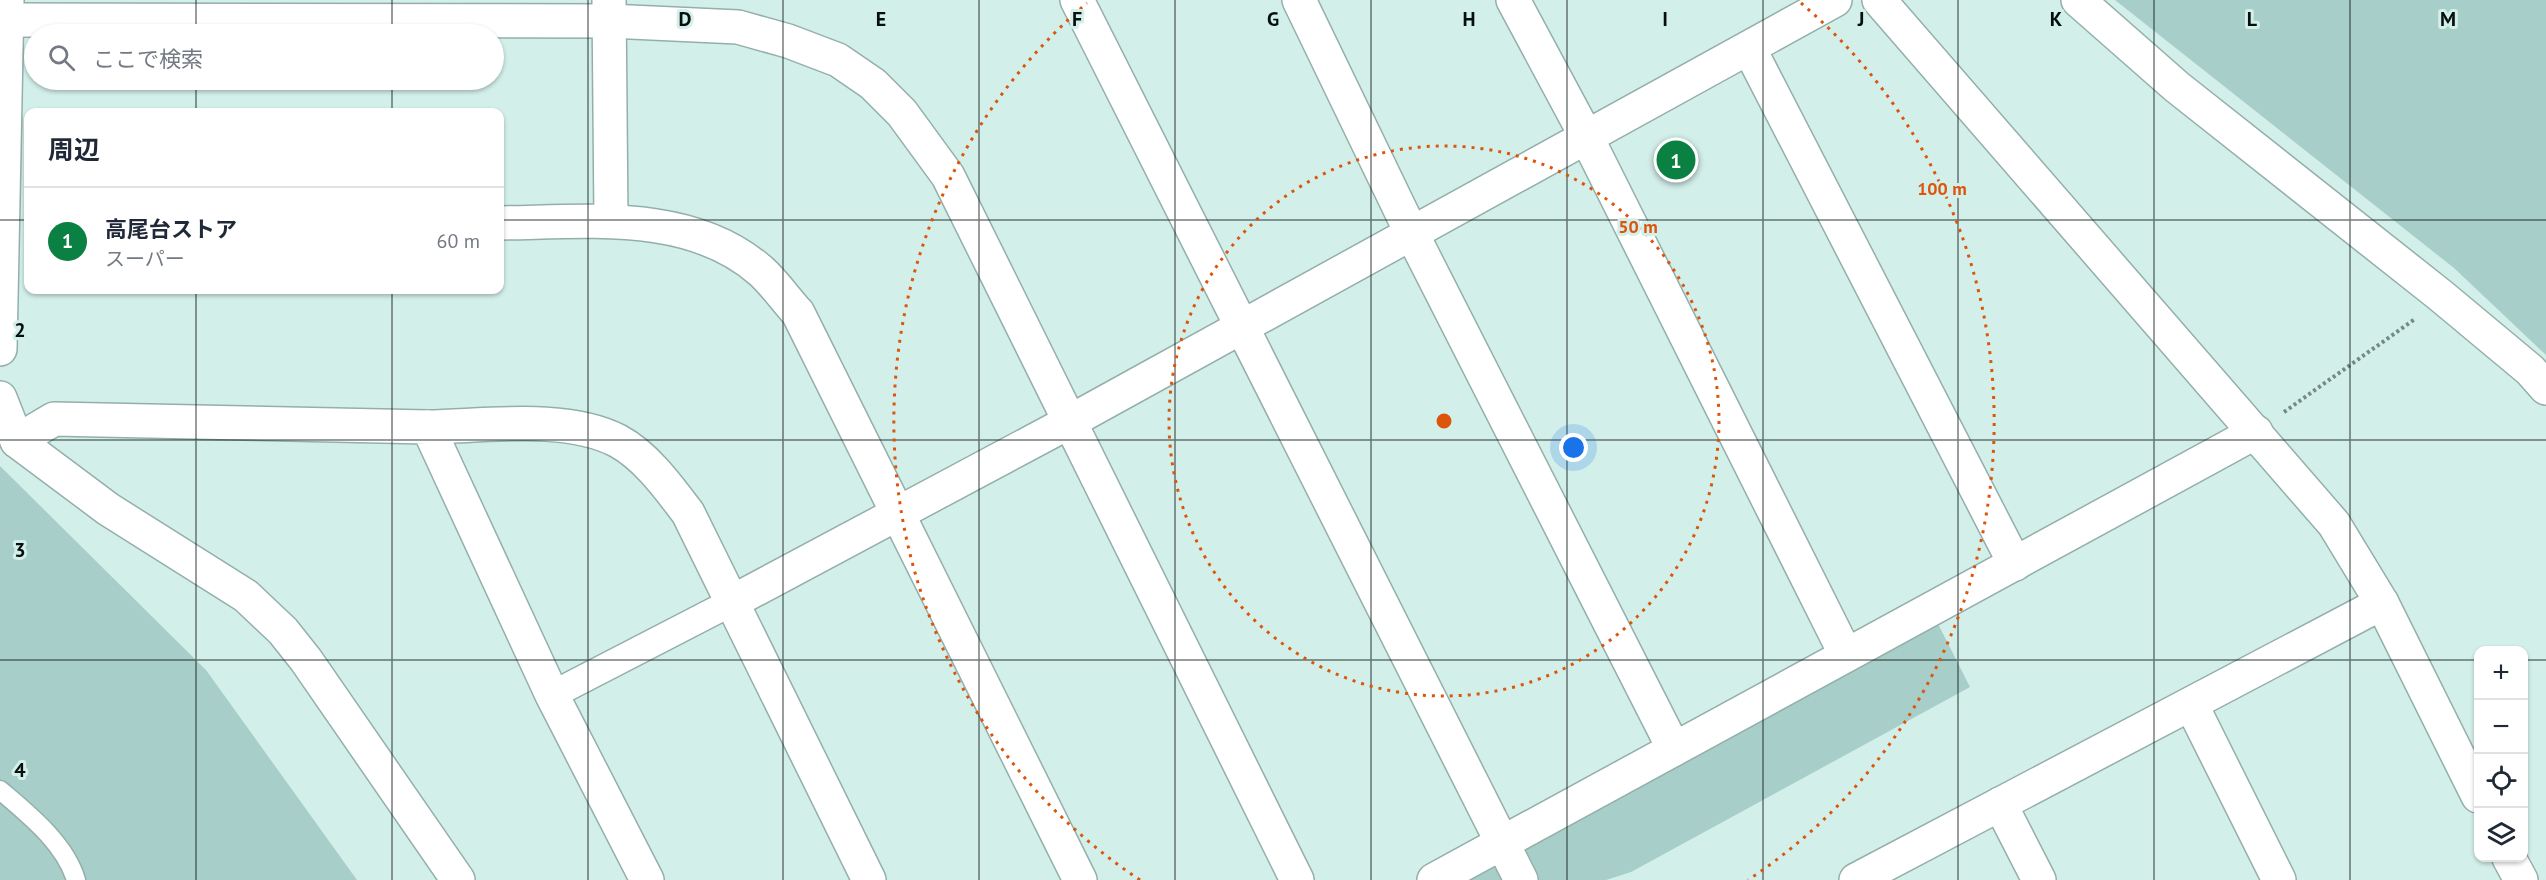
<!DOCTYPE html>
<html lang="ja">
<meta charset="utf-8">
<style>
:root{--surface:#fff;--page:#f2f2f3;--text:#1f2937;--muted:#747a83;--line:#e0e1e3;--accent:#0b8043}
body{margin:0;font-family:"PT Sans","Noto Sans JP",sans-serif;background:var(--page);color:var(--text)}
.controls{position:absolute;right:18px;bottom:18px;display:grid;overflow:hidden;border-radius:12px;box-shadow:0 2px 4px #0004}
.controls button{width:54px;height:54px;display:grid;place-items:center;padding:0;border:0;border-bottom:2px solid var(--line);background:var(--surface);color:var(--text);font:30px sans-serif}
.you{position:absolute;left:1574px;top:448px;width:21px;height:21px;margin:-15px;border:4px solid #fff;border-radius:50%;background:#1a73e8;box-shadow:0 0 0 9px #1a73e833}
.badge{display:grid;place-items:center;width:39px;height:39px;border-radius:50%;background:var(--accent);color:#fff;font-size:20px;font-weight:700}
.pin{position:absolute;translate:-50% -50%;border:3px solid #fff;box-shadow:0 2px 6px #0006}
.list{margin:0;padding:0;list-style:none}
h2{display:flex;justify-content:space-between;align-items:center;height:78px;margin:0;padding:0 24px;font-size:26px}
h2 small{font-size:20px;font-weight:400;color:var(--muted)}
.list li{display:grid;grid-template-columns:39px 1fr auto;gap:18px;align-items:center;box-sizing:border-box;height:108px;padding:0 24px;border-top:2px solid var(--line)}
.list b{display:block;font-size:22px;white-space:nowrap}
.list p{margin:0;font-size:20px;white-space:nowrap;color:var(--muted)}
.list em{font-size:20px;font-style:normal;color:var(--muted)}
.icon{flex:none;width:33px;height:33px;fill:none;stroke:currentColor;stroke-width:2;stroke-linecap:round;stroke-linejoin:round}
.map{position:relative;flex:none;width:2546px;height:880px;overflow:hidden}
.search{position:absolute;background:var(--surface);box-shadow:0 2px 4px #0004;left:24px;top:24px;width:480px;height:66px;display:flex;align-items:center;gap:15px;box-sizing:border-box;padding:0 21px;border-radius:33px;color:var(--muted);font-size:22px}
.panel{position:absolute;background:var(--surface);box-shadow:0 2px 4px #0004;left:24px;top:108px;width:480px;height:186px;border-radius:12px}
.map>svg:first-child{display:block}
</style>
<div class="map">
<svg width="2546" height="880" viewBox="0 0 2546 880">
<rect width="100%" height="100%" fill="#d3efea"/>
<!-- green -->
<g fill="#a7cec8">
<path d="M2115,0H2546V355L2454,268Z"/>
<path d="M0,466L206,670L357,880H0Z"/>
<path d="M1931,610L1970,687L1631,872L1606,880H1434Z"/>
</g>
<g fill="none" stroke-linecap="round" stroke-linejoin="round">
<defs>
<path id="service" d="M0,790C28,814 65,843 76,880"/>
<path id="pedestrian" d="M552,695L732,602"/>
<g id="minor">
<path d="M609,0L611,221"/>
<path d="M1077,0L1521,880"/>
<path d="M1299,0L1412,234L1674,749"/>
<path d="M1513,0L1586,136L1846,655"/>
<path d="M1879,0L2334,524L2382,603L2478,796"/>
<path d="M0,20L609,21L738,27L788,41L838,60L873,84L902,113L948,176L1297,880"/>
<path d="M1749,48L2015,564"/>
<path d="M500,223C586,222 692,209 762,272C775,284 786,300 798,313L1080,880"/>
<path d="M0,349L7,0"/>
<path d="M0,398L17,441L108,509L246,596L283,631L306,660L458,880"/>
<path d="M428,427C485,426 567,414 618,441C646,456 669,488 688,513L869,880"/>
<path d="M17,441L54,419L428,427L552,695L647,880"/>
<path d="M732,602L1071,421L1835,0"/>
<path d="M2191,704L2279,880"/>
<path d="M2000,804L2039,880"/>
<path d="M2509,858L2521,880"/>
<path d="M1434,880L2256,432"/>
<path d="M1856,880L2382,603"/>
</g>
<path id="tertiary" d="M2078,0L2177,87L2440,295L2530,370L2546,388"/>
</defs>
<!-- service casing -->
<use href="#service" stroke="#94afab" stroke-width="21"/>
<!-- pedestrian casing -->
<use href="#pedestrian" stroke="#94afab" stroke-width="30"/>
<!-- minor casing -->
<use href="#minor" stroke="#94afab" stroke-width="36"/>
<!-- tertiary casing -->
<use href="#tertiary" stroke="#94afab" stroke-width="36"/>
<!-- path -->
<path stroke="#758985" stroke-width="4" stroke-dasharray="3 3" stroke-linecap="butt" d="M2284,412L2415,319"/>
<!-- service -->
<use href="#service" stroke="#fff" stroke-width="18"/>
<!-- pedestrian -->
<use href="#pedestrian" stroke="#fff" stroke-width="27"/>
<!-- minor -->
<use href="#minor" stroke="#fff" stroke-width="33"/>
<!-- tertiary -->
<use href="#tertiary" stroke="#fff" stroke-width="33"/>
</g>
<!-- grid -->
<path fill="none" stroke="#050f0d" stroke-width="1.5" stroke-opacity="0.55" d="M196,0V34M392,0V34M588,0V880M783,0V880M979,0V880M1175,0V880M1371,0V880M1567,0V880M1763,0V880M1958,0V880M2154,0V880M2350,0V880M196,80V112M392,80V112M0,220H28M500,220H2546M196,290V880M392,290V880M0,440H2546M0,660H2478M2524,660H2546"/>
<!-- distance rings -->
<g fill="none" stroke="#dd550c" stroke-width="3" stroke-dasharray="3 6">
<circle cx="1444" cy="421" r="275"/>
<path d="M1140 880A550 550 0 0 1 1087 3M1801 3A550 550 0 0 1 1748 880"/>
</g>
<g font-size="20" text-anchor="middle" font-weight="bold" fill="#050f0d" stroke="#d3efea" stroke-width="6" stroke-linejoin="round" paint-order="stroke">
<text x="685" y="26">D</text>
<text x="881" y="26">E</text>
<text x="1077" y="26">F</text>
<text x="1273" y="26">G</text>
<text x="1469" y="26">H</text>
<text x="1665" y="26">I</text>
<text x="1861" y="26">J</text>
<text x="2056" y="26">K</text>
<text x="2252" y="26">L</text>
<text x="2448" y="26">M</text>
<text x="20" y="337">2</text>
<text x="20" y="557">3</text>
<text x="20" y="777">4</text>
</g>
<circle cx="1444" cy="421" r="9" fill="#dd550c" stroke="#d3efea" stroke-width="3"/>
<g font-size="18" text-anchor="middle" font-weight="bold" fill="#dd550c" stroke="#d3efea" stroke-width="6" stroke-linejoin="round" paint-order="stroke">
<text x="1942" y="195">100 m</text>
<text x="1638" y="233">50 m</text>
</g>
</svg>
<div class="controls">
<button>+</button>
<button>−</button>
<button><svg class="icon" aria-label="locate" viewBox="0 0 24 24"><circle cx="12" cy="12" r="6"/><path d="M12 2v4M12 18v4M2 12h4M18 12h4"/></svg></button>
<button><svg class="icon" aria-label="layers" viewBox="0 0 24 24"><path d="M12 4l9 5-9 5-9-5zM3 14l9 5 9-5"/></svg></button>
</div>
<div class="you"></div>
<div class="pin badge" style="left:1676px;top:160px">1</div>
<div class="search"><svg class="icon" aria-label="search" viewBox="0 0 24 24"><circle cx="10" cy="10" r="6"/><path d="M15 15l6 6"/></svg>ここで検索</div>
<section class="panel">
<h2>周辺<small></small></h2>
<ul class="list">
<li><span class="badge">1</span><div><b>高尾台ストア</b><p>スーパー</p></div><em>60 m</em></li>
</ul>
</section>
</div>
